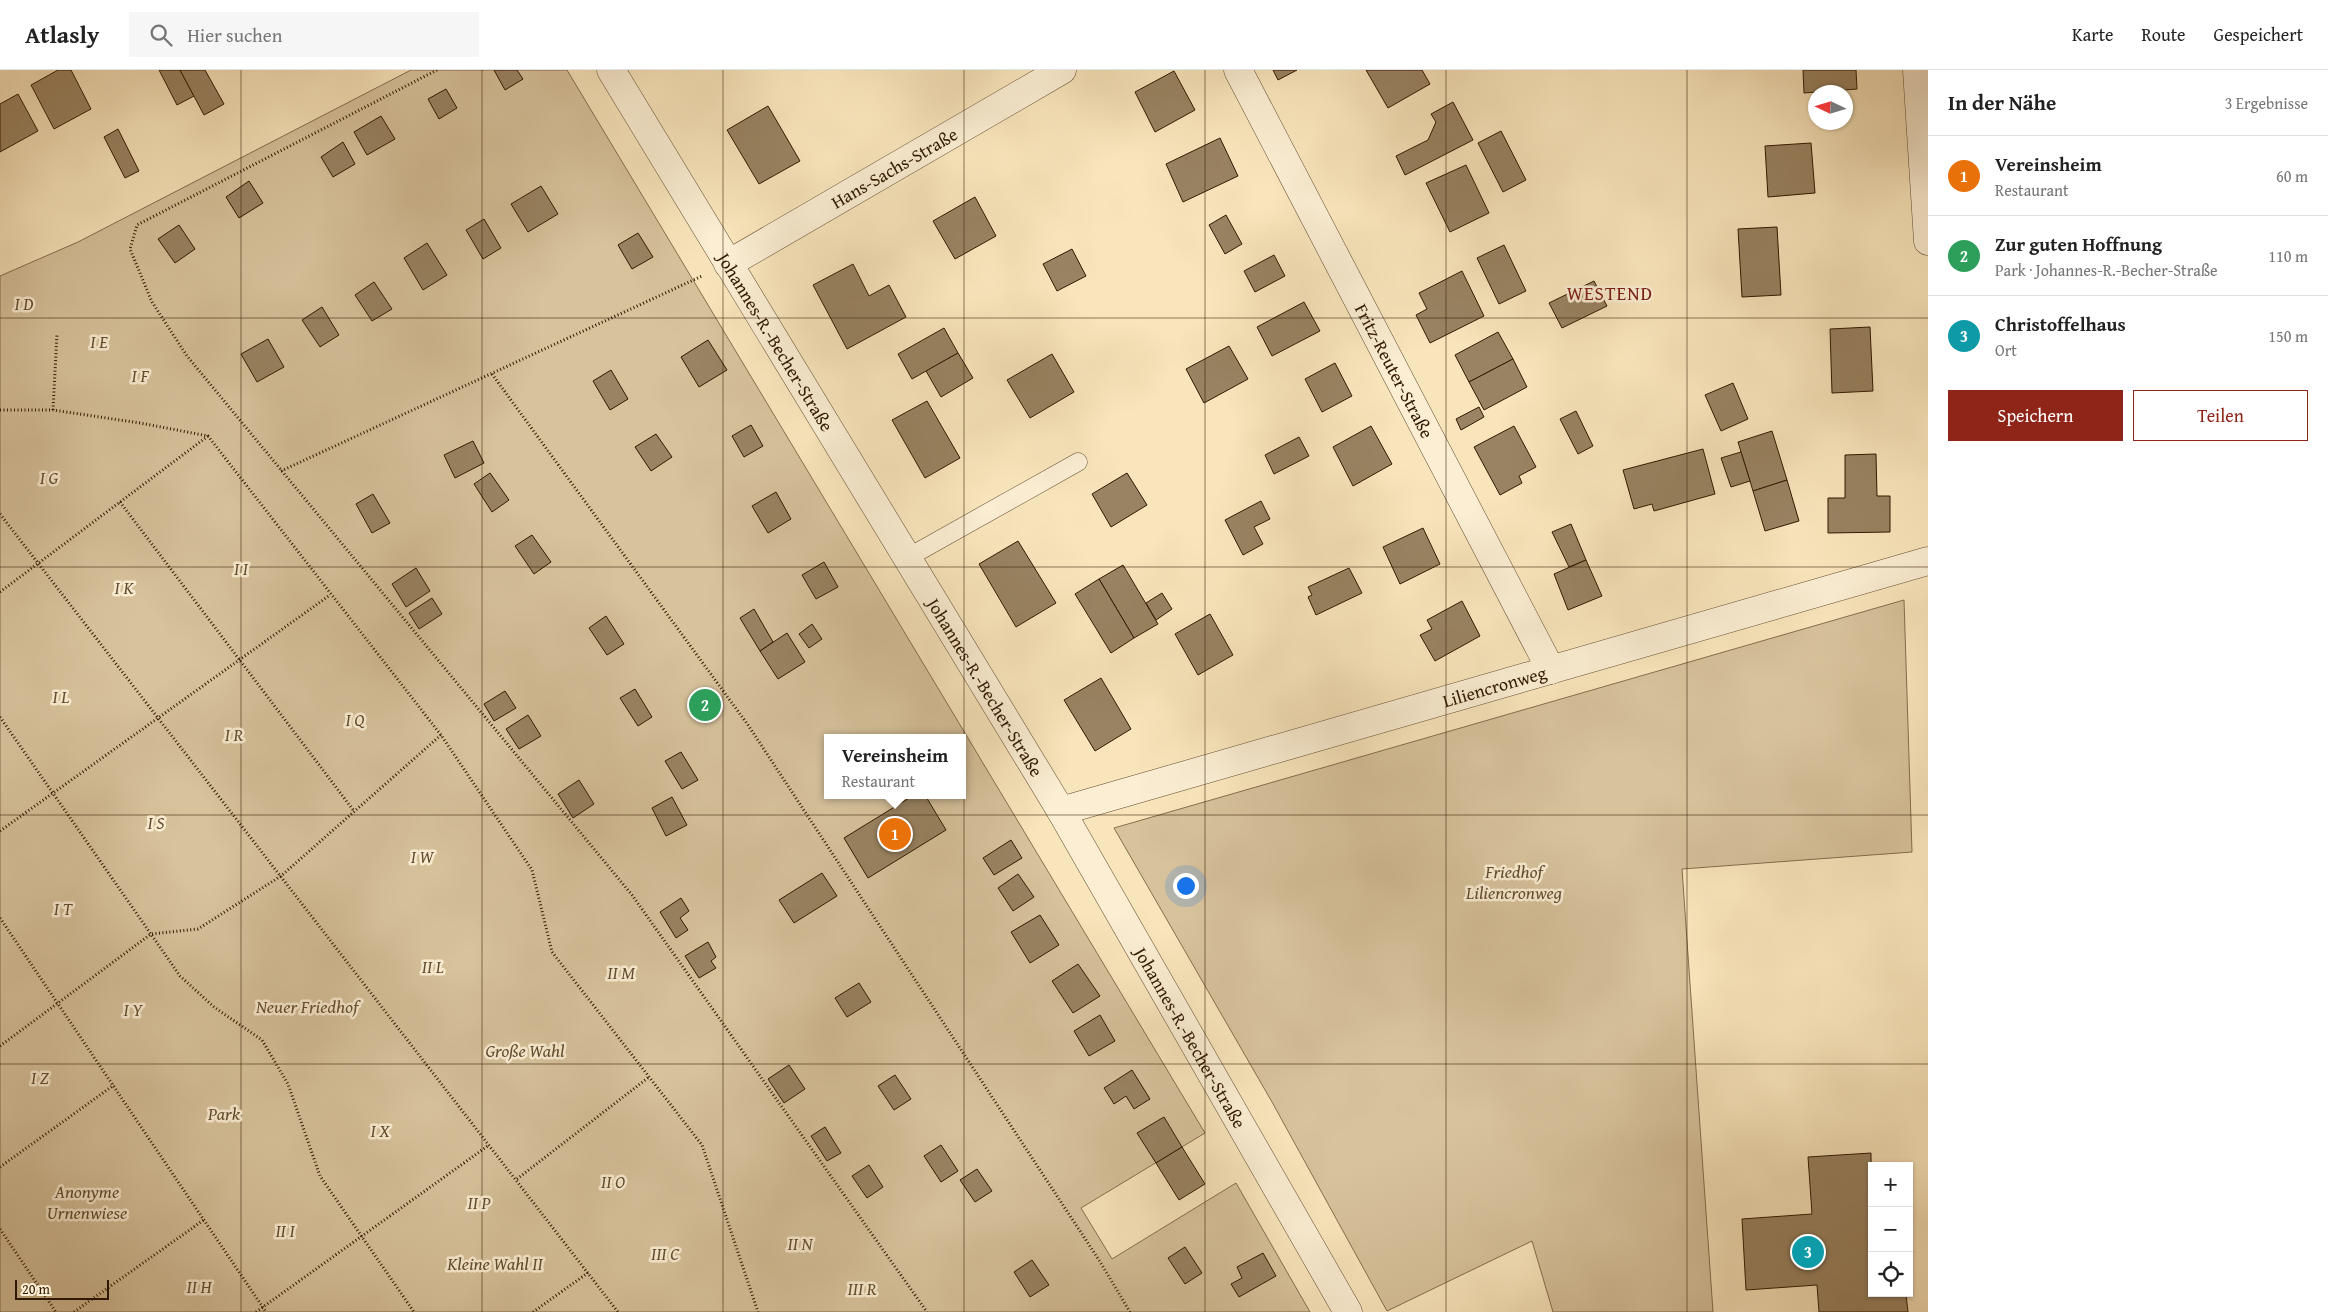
<!DOCTYPE html>
<html lang="de">
<meta charset="utf-8">
<style>
:root{--surface:#fff;--page:#f6f6f6;--text:#222;--muted:#767676;--line:#e0e0e0;--accent:#8f2418}
body{margin:0;font-family:"Gentium Book Plus",serif;background:var(--page);color:var(--text)}
.controls{position:absolute;right:15px;bottom:15px;display:grid;overflow:hidden;border-radius:0px;box-shadow:0 1px 4px #0004}
.controls button{width:45px;height:45px;display:grid;place-items:center;padding:0;border:0;border-bottom:1px solid var(--line);background:var(--surface);color:var(--text);font:25px sans-serif}
.compass{position:absolute;left:1808px;top:15px;width:45px;height:45px;border-radius:50%;background:var(--surface);box-shadow:0 1px 4px #0004;rotate:274deg}
.scale{position:absolute;left:15px;bottom:12px;width:94px;box-sizing:border-box;padding-left:5px;border:2px solid #301900;border-top:0;font-size:14px;line-height:18px;white-space:nowrap;color:#301900;-webkit-text-stroke:4px #fbeed3;paint-order:stroke}
.you{position:absolute;left:1185px;top:815px;width:18px;height:18px;margin:-12px;border:4px solid #fff;border-radius:50%;background:#1a73e8;box-shadow:0 0 0 8px #1a73e833}
.badge{display:grid;place-items:center;width:32px;height:32px;border-radius:50%;background:var(--accent);color:#fff;font-size:16px;font-weight:700}
.pin{position:absolute;translate:-50% -50%;border:2px solid #fff;box-shadow:0 1px 5px #0006}
.popup{position:absolute;left:824px;top:664px;width:142px;height:65px;box-sizing:border-box;display:grid;place-content:center;border-radius:0px;background:var(--surface);filter:drop-shadow(0 1px 4px #0005);font-size:16px;white-space:nowrap;color:var(--muted)}
.popup b{font-size:19px;color:var(--text)}
.popup::after{content:'';position:absolute;left:50%;top:100%;margin-left:-10px;border:10px solid transparent;border-top-color:var(--surface)}
.list{margin:0;padding:0;list-style:none}
h2{display:flex;justify-content:space-between;align-items:center;height:65px;margin:0;padding:0 20px;font-size:21px}
h2 small{font-size:16px;font-weight:400;color:var(--muted)}
.list li{display:grid;grid-template-columns:32px 1fr auto;gap:15px;align-items:center;box-sizing:border-box;height:80px;padding:0 20px;border-top:1px solid var(--line)}
.list b{display:block;font-size:19px;white-space:nowrap}
.list p{margin:0;font-size:16px;white-space:nowrap;color:var(--muted)}
.list em{font-size:16px;font-style:normal;color:var(--muted)}
.actions{display:flex;gap:10px;padding:15px 20px}
.actions a{flex:1;padding:11px 0;border:1px solid var(--accent);border-radius:0px;text-align:center;font-size:18px;color:var(--accent)}
.actions .main{background:var(--accent);color:#fff}
.icon{flex:none;width:28px;height:28px;fill:none;stroke:currentColor;stroke-width:2;stroke-linecap:round;stroke-linejoin:round}
.map{position:relative;flex:none;width:1928px;height:1242px;overflow:hidden}
header{display:flex;align-items:center;gap:30px;box-sizing:border-box;height:70px;padding:0 25px;background:var(--surface);border-bottom:1px solid var(--line)}
header strong{font-size:24px}
nav{display:flex;gap:28px;margin-inline-start:auto;font-size:18px}
.search{width:350px;height:45px;background:var(--page);display:flex;align-items:center;gap:12px;box-sizing:border-box;padding:0 18px;border-radius:0px;color:var(--muted);font-size:19px}
main{display:flex}
aside{flex:1;background:var(--surface)}
.map>svg:first-child{display:block}
</style>
<header>
<strong>Atlasly</strong>
<div class="search"><svg class="icon" aria-label="search" viewBox="0 0 24 24"><circle cx="10" cy="10" r="6"/><path d="M15 15l6 6"/></svg>Hier suchen</div>
<nav><a>Karte</a><a>Route</a><a>Gespeichert</a></nav>
</header>
<main>
<div class="map">
<svg width="1928" height="1242" viewBox="0 0 1928 1242">
<rect width="100%" height="100%" fill="#f9e5bc"/>
<filter id="stains"><feTurbulence type="fractalNoise" baseFrequency=".004" numOctaves="4"/><feColorMatrix values="0 0 0 0 .2 0 0 0 0 .09 0 0 0 0 .02 0 0 0 .5 -.17"/></filter>
<radialGradient id="worn" r=".72"><stop offset=".6" stop-color="#630" stop-opacity="0"/><stop offset="1" stop-color="#630" stop-opacity=".3"/></radialGradient>
<!-- green -->
<g fill="#d7c29c" stroke="#846e4e" fill-rule="evenodd">
<path d="M411,0H567L1205,1063L1081,1138L1112,1189L1236,1113L1310,1242H0V206L78,172ZM828,668H962V725H828Z"/>
<path d="M1904,530L1912,782L1682,799L1713,1242H1553L1532,1171L1387,1241L1272,1032L1114,758Z"/>
</g>
<!-- building -->
<g fill="#998362" stroke="#301900">
<path d="M58,0H71L91,39L54,59L31,15Z"/>
<path d="M159,0H180L194,26L177,35Z"/>
<path d="M180,0H205L224,34L204,45Z"/>
<path d="M494,0H517L523,9L505,20Z"/>
<path d="M1273,0H1297L1278,10Z"/>
<path d="M1366,0H1422L1430,14L1388,38Z"/>
<path d="M1803,0H1856L1857,19L1804,23Z"/>
<path d="M1174,1L1195,40L1155,62L1135,22Z"/>
<path d="M446,19L457,38L439,49L428,29Z"/>
<path d="M18,24L38,61L0,82V34Z"/>
<path d="M1453,32L1473,70L1405,105L1396,86L1428,70L1436,52L1431,44Z"/>
<path d="M768,36L800,91L759,114L727,60Z"/>
<path d="M381,46L395,69L367,85L354,62Z"/>
<path d="M118,59L139,101L125,108L104,67Z"/>
<path d="M1501,61L1526,110L1503,122L1478,73Z"/>
<path d="M1220,68L1238,106L1183,132L1166,94Z"/>
<path d="M343,72L355,94L333,107L321,87Z"/>
<path d="M1811,73L1815,123L1768,127L1765,76Z"/>
<path d="M1466,95L1489,143L1450,162L1426,113Z"/>
<path d="M249,111L263,133L239,148L226,127Z"/>
<path d="M541,116L558,144L528,162L511,134Z"/>
<path d="M975,127L996,166L955,189L933,151Z"/>
<path d="M1226,145L1242,174L1225,184L1209,155Z"/>
<path d="M484,149L501,178L483,189L466,160Z"/>
<path d="M179,155L195,179L175,193L158,169Z"/>
<path d="M1777,157L1781,225L1742,227L1738,159Z"/>
<path d="M638,163L653,187L632,199L618,175Z"/>
<path d="M427,173L447,205L423,220L404,188Z"/>
<path d="M1504,175L1526,221L1499,234L1477,188Z"/>
<path d="M1072,179L1086,206L1057,221L1043,194Z"/>
<path d="M1274,185L1285,206L1255,222L1244,201Z"/>
<path d="M853,194L869,226L889,215L906,247L847,279L813,215Z"/>
<path d="M1462,201L1484,246L1430,273L1416,245L1427,239L1419,223Z"/>
<path d="M1594,211L1607,236L1562,258L1549,233Z"/>
<path d="M374,212L392,239L372,251L355,225Z"/>
<path d="M1304,232L1320,261L1272,286L1257,257Z"/>
<path d="M322,237L339,265L320,277L302,250Z"/>
<path d="M1870,257L1873,321L1832,323L1830,259Z"/>
<path d="M944,258L958,283L912,309L898,284Z"/>
<path d="M1498,262L1513,289L1469,312L1455,285Z"/>
<path d="M268,269L284,297L257,312L241,284Z"/>
<path d="M708,270L727,300L699,317L681,287Z"/>
<path d="M1229,276L1248,309L1204,333L1186,299Z"/>
<path d="M958,283L973,308L941,327L926,301Z"/>
<path d="M1052,284L1074,322L1030,348L1007,310Z"/>
<path d="M1513,289L1527,317L1484,340L1469,312Z"/>
<path d="M1335,293L1352,326L1322,342L1305,309Z"/>
<path d="M611,300L628,329L610,340L593,311Z"/>
<path d="M1733,313L1748,349L1721,361L1705,325Z"/>
<path d="M927,331L960,388L925,408L892,350Z"/>
<path d="M1479,337L1484,347L1461,360L1456,349Z"/>
<path d="M1576,341L1593,376L1578,384L1560,349Z"/>
<path d="M751,355L763,376L744,387L732,366Z"/>
<path d="M1371,356L1392,394L1353,416L1333,377Z"/>
<path d="M1514,356L1536,397L1519,406L1522,413L1500,425L1474,377Z"/>
<path d="M1772,361L1787,410L1753,421L1738,372Z"/>
<path d="M656,364L672,387L651,401L635,377Z"/>
<path d="M1299,367L1309,386L1274,404L1265,385Z"/>
<path d="M473,371L484,393L455,408L444,385Z"/>
<path d="M1703,379L1715,424L1654,441L1652,434L1634,439L1623,400Z"/>
<path d="M1741,382L1750,411L1731,417L1721,388Z"/>
<path d="M1876,384L1877,426H1890V462L1828,463V428H1845V385Z"/>
<path d="M490,403L509,430L492,442L474,414Z"/>
<path d="M1127,403L1147,435L1111,457L1092,424Z"/>
<path d="M1787,410L1799,451L1765,461L1753,421Z"/>
<path d="M776,422L791,449L768,463L752,436Z"/>
<path d="M373,424L390,453L372,463L356,434Z"/>
<path d="M1261,431L1270,449L1254,457L1263,474L1243,485L1225,450Z"/>
<path d="M1571,454L1586,490L1569,497L1552,462Z"/>
<path d="M1423,458L1440,494L1400,514L1383,477Z"/>
<path d="M532,465L551,492L534,504L515,476Z"/>
<path d="M1018,471L1056,533L1016,557L979,494Z"/>
<path d="M1586,490L1602,526L1568,540L1554,504Z"/>
<path d="M824,492L838,517L816,529L802,505Z"/>
<path d="M1123,495L1158,554L1134,568L1099,509Z"/>
<path d="M416,498L430,521L406,537L392,514Z"/>
<path d="M1349,498L1362,523L1316,545L1308,527L1312,525L1308,517Z"/>
<path d="M1099,509L1134,568L1111,583L1075,524Z"/>
<path d="M1162,523L1172,539L1156,550L1146,533Z"/>
<path d="M432,528L442,544L419,559L409,543Z"/>
<path d="M1462,531L1480,566L1435,591L1420,565L1432,559L1427,550Z"/>
<path d="M754,539L773,572L760,581L740,548Z"/>
<path d="M1210,544L1233,585L1198,605L1175,564Z"/>
<path d="M606,546L624,574L607,585L589,558Z"/>
<path d="M812,554L822,569L809,578L799,564Z"/>
<path d="M787,563L805,592L778,609L760,581Z"/>
<path d="M1101,608L1131,659L1095,681L1064,630Z"/>
<path d="M635,619L652,647L638,656L620,628Z"/>
<path d="M505,621L516,638L494,651L484,634Z"/>
<path d="M528,645L541,666L519,679L506,659Z"/>
<path d="M681,682L698,710L682,719L665,691Z"/>
<path d="M579,710L594,734L573,748L558,724Z"/>
<path d="M914,725H925L946,760L868,808L844,768Z"/>
<path d="M672,727L687,755L666,766L652,738Z"/>
<path d="M1011,770L1022,788L994,805L983,788Z"/>
<path d="M822,803L837,826L794,853L779,830Z"/>
<path d="M1018,804L1034,827L1013,841L998,818Z"/>
<path d="M681,828L689,841L680,848L688,860L676,868L660,842Z"/>
<path d="M1040,845L1059,875L1030,893L1011,862Z"/>
<path d="M708,872L716,887L711,891L716,898L699,908L685,886Z"/>
<path d="M1078,894L1100,926L1073,943L1052,911Z"/>
<path d="M859,913L871,932L847,947L835,928Z"/>
<path d="M1100,945L1115,971L1089,986L1074,961Z"/>
<path d="M789,995L805,1019L784,1033L768,1009Z"/>
<path d="M1132,1000L1150,1029L1134,1039L1126,1026L1114,1034L1104,1018Z"/>
<path d="M895,1005L911,1029L894,1040L878,1016Z"/>
<path d="M1164,1047L1182,1077L1156,1093L1137,1063Z"/>
<path d="M825,1057L841,1083L827,1091L811,1066Z"/>
<path d="M941,1075L958,1101L941,1112L924,1086Z"/>
<path d="M1182,1077L1205,1114L1179,1130L1156,1093Z"/>
<path d="M1871,1083L1872,1223H1880L1881,1225L1906,1224L1908,1242H1819L1817,1215L1746,1220L1742,1149L1812,1144L1808,1087Z"/>
<path d="M869,1095L883,1117L867,1128L852,1106Z"/>
<path d="M977,1099L992,1121L975,1132L960,1110Z"/>
<path d="M1185,1177L1202,1203L1185,1214L1168,1188Z"/>
<path d="M1263,1183L1276,1206L1239,1227L1231,1214L1242,1208L1237,1197Z"/>
<path d="M1032,1190L1049,1215L1030,1227L1014,1202Z"/>
</g>
<g fill="none" stroke-linecap="round" stroke-linejoin="round">
<defs>
<path id="lane" d="M907,488L1078,392"/>
<g id="street">
<path id="s1" d="M611,0L1061,741L1348,1242"/>
<path id="s2" d="M1238,0L1551,600"/>
<path d="M1917,0L1928,171"/>
<path id="s3" d="M728,194L1062,0"/>
<path id="s4" d="M1061,741L1928,491"/>
</g>
</defs>
<!-- lane casing -->
<use href="#lane" stroke="#624c2f" stroke-width="19"/>
<!-- street casing -->
<use href="#street" stroke="#624c2f" stroke-width="29"/>
<!-- path -->
<g stroke="#301900" stroke-width="3" stroke-dasharray="1 2.5" stroke-linecap="butt">
<path d="M437,0L137,155L130,179L152,232L187,286L632,825L927,1242"/>
<path d="M492,304L748,655L1099,1190L1130,1242"/>
<path d="M0,340H53L140,353L208,366L441,665L532,800L552,882L702,1075L758,1242"/>
<path d="M53,340L57,264"/>
<path d="M281,401L702,206"/>
<path d="M120,432L354,741"/>
<path d="M0,444L618,1242"/>
<path d="M0,522L208,366"/>
<path d="M0,647L180,906L214,937L262,970L288,1014L320,1106L414,1242"/>
<path d="M0,761L330,525"/>
<path d="M0,848L266,1242"/>
<path d="M0,976L151,864L198,859L281,806L441,665"/>
<path d="M0,1097L114,1015"/>
<path d="M517,1109L649,1007"/>
<path d="M0,1159L56,1242"/>
<path d="M74,1242L205,1149"/>
<path d="M256,1242L489,1075"/>
<path d="M533,1242L589,1202"/>
</g>
<!-- lane -->
<use href="#lane" stroke="#fbeed3" stroke-width="18"/>
<!-- street -->
<use href="#street" stroke="#fbeed3" stroke-width="28"/>
</g>
<!-- grid -->
<path fill="none" stroke="#301900" stroke-width="1" stroke-opacity="0.55" d="M241,0V1242M482,0V1242M723,0V1242M964,0V1242M1205,0V1242M1446,0V1242M1687,0V1242M0,248H1928M0,497H1928M0,745H1928M0,994H1928"/>
<g text-anchor="middle" dominant-baseline="central" stroke-width="5" stroke-linejoin="round" paint-order="stroke">
<!-- street labels -->
<g font-size="18" fill="#301900" stroke="#fbeed3">
<text stroke="none"><textPath href="#s3" startOffset="192">Hans-Sachs-Straße</textPath></text>
<text stroke="none"><textPath href="#s1" startOffset="318">Johannes-R.-Becher-Straße</textPath></text>
<text stroke="none"><textPath href="#s2" startOffset="339">Fritz-Reuter-Straße</textPath></text>
<text stroke="none"><textPath href="#s4" startOffset="451">Liliencronweg</textPath></text>
<text stroke="none"><textPath href="#s1" startOffset="722">Johannes-R.-Becher-Straße</textPath></text>
<text stroke="none"><textPath href="#s1" startOffset="1128">Johannes-R.-Becher-Straße</textPath></text>
</g>
<!-- park labels -->
<g font-size="18" font-style="italic" fill="#624c2f" stroke="#fbeed3">
<text x="24" y="233">I D</text>
<text x="99" y="271">I E</text>
<text x="140" y="305">I F</text>
<text x="49" y="407">I G</text>
<text x="241" y="498">I I</text>
<text x="124" y="517">I K</text>
<text x="61" y="626">I L</text>
<text x="355" y="649">I Q</text>
<text x="234" y="664">I R</text>
<text x="156" y="752">I S</text>
<text x="422" y="786">I W</text>
<text x="1514" y="801">Friedhof<tspan x="1514" dy="21">Liliencronweg</tspan></text>
<text x="63" y="838">I T</text>
<text x="433" y="896">II L</text>
<text x="621" y="902">II M</text>
<text x="307" y="936">Neuer Friedhof</text>
<text x="133" y="939">I Y</text>
<text x="525" y="980">Große Wahl</text>
<text x="40" y="1007">I Z</text>
<text x="224" y="1043">Park</text>
<text x="380" y="1060">I X</text>
<text x="613" y="1111">II O</text>
<text x="87" y="1121">Anonyme<tspan x="87" dy="21">Urnenwiese</tspan></text>
<text x="479" y="1132">II P</text>
<text x="285" y="1160">II I</text>
<text x="800" y="1173">II N</text>
<text x="665" y="1183">III C</text>
<text x="495" y="1193">Kleine Wahl II</text>
<text x="199" y="1216">II H</text>
<text x="862" y="1218">III R</text>
</g>
<!-- neighbourhood labels -->
<g font-size="19" letter-spacing="1" fill="#7a1f14" stroke="#fbeed3">
<text x="1610" y="223">WESTEND</text>
</g>
</g>
<rect width="100%" height="100%" filter="url(#stains)"/>
<rect width="100%" height="100%" fill="url(#worn)"/>
</svg>
<div class="controls">
<button>+</button>
<button>−</button>
<button><svg class="icon" aria-label="locate" viewBox="0 0 24 24"><circle cx="12" cy="12" r="6"/><path d="M12 2v4M12 18v4M2 12h4M18 12h4"/></svg></button>
</div>
<svg class="compass" viewBox="-18 -18 36 36"><path d="M0-13l5 13h-10z" fill="#e53935"/><path d="M0 13l5-13h-10z" fill="#767676"/></svg>
<div class="scale">20 m</div>
<div class="you"></div>
<div class="pin badge" style="left:895px;top:764px;background:#e8710a">1</div>
<div class="popup"><b>Vereinsheim</b>Restaurant</div>
<div class="pin badge" style="left:705px;top:635px;background:#2e9e5b">2</div>
<div class="pin badge" style="left:1808px;top:1182px;background:#0f9aa8">3</div>
</div>
<aside>
<h2>In der Nähe<small>3 Ergebnisse</small></h2>
<ul class="list">
<li><span class="badge" style="background:#e8710a">1</span><div><b>Vereinsheim</b><p>Restaurant</p></div><em>60 m</em></li>
<li><span class="badge" style="background:#2e9e5b">2</span><div><b>Zur guten Hoffnung</b><p>Park · Johannes-R.-Becher-Straße</p></div><em>110 m</em></li>
<li><span class="badge" style="background:#0f9aa8">3</span><div><b>Christoffelhaus</b><p>Ort</p></div><em>150 m</em></li>
</ul>
<div class="actions"><a class="main">Speichern</a><a>Teilen</a></div>
</aside>
</main>
